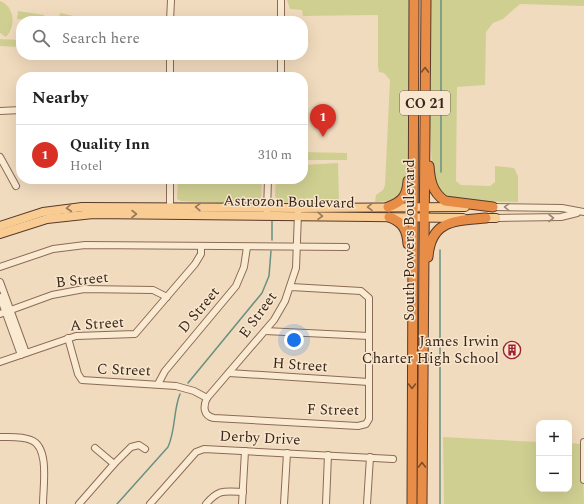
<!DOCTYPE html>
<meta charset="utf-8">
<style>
:root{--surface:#fff;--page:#f2f2f2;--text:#222;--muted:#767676;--line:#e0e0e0;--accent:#d93025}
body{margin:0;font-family:Spectral,serif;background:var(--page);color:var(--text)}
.controls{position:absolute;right:12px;bottom:12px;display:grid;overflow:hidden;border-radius:8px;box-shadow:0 4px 16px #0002}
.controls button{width:36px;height:36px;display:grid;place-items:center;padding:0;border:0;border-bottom:1px solid var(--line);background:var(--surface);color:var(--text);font:20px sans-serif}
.you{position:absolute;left:294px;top:340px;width:14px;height:14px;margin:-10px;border:3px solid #fff;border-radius:50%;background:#1a73e8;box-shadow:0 0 0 6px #1a73e833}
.badge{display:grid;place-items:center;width:26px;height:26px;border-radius:50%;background:var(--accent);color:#fff;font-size:13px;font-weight:700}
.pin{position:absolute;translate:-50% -33px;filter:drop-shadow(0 1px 2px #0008)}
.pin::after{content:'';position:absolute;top:21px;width:14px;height:12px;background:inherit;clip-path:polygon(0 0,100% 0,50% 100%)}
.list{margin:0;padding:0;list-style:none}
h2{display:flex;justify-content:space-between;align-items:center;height:52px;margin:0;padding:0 16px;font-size:17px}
h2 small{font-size:13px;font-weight:400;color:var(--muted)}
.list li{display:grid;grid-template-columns:26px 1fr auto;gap:12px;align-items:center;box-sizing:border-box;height:60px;padding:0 16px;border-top:1px solid var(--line)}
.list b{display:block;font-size:15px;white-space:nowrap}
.list p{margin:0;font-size:13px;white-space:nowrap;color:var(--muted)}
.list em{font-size:13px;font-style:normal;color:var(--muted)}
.icon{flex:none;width:22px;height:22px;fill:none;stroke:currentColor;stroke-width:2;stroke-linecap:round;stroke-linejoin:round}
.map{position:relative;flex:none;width:584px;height:504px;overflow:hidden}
.search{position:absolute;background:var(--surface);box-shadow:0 4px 16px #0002;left:16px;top:16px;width:292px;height:44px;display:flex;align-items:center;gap:10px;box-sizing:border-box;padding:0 14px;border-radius:16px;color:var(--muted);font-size:15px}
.panel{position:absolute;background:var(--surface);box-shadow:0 4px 16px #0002;left:16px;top:72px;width:292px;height:112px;border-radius:16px}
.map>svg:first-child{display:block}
</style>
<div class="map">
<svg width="584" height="504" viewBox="0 0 584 504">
<rect width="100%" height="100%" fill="#f1dbbe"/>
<!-- green -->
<g fill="#d0cf92">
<path d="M287,0H411L408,167C405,192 404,201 375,202L376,195L383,190L385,185L390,80L384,73L379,72L378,67V15L303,16L302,10L290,9Z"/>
<path d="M431,0H584V6L520,4L503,19L493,23L486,32L485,85L457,87L456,181L461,185L490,186L495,182V166L514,168L518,176V202L474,201L452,198L444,195L437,189L432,168L430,130Z"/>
<path d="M0,1C15,7 16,26 6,37L0,33Z"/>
<path d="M18,11L44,15L43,21L17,19Z"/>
<path d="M60,13L87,19H99V21H58Z"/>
<path d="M0,39L19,40V47L0,46Z"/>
<path d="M303,152L347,153V160H303Z"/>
<path d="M338,163L339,200L336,203L279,202L275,196L276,179H303V165Z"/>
<path d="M178,179H262L261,202L258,205L181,201L177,199Z"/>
<path d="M443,437L539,442V489H569V443L580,444L583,459L584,504H444Z"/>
</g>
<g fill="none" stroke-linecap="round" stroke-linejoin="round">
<!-- stream -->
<g stroke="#699182" stroke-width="1.5">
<path d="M441,172V0"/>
<path d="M272,221V240"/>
<path d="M440,250V504"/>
<path d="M188,383L262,293L269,276L271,251"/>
<path d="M117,504L168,447C176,429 173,411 180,394"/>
</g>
<defs>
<g id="minor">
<path d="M170,21L171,0"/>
<path d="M281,21V0"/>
<path d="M170,77V55"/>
<path d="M281,77V55"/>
<path d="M0,111L21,110"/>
<path d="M0,157L16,186"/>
<path d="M493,207L562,208L584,212"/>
<path d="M170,211V179"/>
<path d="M267,212L268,179"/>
<path d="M496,218L561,217L577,213"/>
<path d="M0,267L53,249L85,245L346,247"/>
<path d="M0,282L26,353"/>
<path d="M291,287L361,291L369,298V419L366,424L358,426L214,418C203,416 203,406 207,398L274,320L285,301L296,268L298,213"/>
<path d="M0,297L21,355"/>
<path d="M0,314L52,295L84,289L153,290L167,297"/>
<path d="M265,331L369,336"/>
<path d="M68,338L78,374L82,380L176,386L194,391L207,398"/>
<path d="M0,362L76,336L135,334L195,264L201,254V247"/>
<path d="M229,373L369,382"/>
<path d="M158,384L165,371L236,286L244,267L247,247"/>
<path d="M0,437C10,437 22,436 31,440C50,447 43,487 43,504"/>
<path d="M584,442V480"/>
<path d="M95,448L114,464L131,447L139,445L145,449"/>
<path d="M79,504L114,464"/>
<path d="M150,504L196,452L204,449L393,459"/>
<path d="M206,504C219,489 224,491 243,492"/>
<path d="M242,504L245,451"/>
<path d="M284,504L287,453"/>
<path d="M326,504L328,455"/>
<path d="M367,504L370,457"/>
</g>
<g id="major">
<path d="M480,218H496"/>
<path d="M0,226L43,212L82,207L298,208L465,207"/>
<path d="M0,234L47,219L93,214L463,218"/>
</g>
<g id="highway">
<path d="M429,166C430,180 432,192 445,201L493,207"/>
<path d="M388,207C402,202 407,196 408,181"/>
<path d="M389,217C403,222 407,230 408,244"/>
<path d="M428,257C431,219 456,221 486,218"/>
<path d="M412,504L414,0"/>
<path d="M422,504L426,0"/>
</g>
</defs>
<!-- minor casing -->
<use href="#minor" stroke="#8b6b56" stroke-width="8"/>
<!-- major casing -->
<use href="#major" stroke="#583a2a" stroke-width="10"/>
<!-- highway casing -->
<use href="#highway" stroke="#583a2a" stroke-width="11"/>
<!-- minor -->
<use href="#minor" stroke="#fbead2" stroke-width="6"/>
<!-- major -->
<use href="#major" stroke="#f8cc93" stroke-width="8"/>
<!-- highway -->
<use href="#highway" stroke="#e78d48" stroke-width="9"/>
</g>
<!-- one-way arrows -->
<defs><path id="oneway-chevron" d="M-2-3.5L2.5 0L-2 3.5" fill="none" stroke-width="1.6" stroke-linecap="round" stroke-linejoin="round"/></defs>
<g stroke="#7f4f2d">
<use href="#oneway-chevron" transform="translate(425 70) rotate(-89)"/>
<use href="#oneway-chevron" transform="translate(412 386) rotate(90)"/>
<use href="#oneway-chevron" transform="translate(422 465) rotate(-90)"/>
</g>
<g stroke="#987957">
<use href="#oneway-chevron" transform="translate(198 207) rotate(-179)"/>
<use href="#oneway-chevron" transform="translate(370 207) rotate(179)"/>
<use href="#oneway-chevron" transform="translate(69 208) rotate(174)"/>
<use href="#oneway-chevron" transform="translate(134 214)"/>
<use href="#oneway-chevron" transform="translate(320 216) rotate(1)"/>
</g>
<g stroke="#9a8876">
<use href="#oneway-chevron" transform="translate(507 207) rotate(-179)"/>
<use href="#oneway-chevron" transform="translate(551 218)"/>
</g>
<!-- icons -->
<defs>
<symbol id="building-ring" viewBox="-11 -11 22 22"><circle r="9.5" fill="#f8e7ce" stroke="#9e2132" stroke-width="1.5"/><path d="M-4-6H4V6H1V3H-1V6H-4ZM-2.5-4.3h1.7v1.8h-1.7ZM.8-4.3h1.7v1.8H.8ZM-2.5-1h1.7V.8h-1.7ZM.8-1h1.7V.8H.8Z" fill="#9e2132"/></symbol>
</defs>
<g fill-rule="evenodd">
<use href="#building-ring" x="502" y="340" width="20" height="20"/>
</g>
<g text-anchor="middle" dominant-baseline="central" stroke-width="3" stroke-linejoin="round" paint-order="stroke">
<!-- shield labels -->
<rect fill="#f8e7ce" stroke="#726051" stroke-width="1" x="400" y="91" width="50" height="24" rx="3"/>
<g font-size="14" font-weight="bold" fill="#39261b">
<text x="425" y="103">CO 21</text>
</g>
<!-- street labels -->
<g font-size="15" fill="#39261b" stroke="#f8e7ce">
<text transform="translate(289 202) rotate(1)">Astrozon Boulevard</text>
<text transform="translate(409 240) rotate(-90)">South Powers Boulevard</text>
<text transform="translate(82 280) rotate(-6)">B Street</text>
<text transform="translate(199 310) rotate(-50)">D Street</text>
<text transform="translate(258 315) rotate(-54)">E Street</text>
<text transform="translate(97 324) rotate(-4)">A Street</text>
<text transform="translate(300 365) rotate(4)">H Street</text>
<text transform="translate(124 370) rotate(2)">C Street</text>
<text transform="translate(333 410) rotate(1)">F Street</text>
<text transform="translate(260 438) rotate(3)">Derby Drive</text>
</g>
<!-- poi labels -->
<g font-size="15" fill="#39261b" stroke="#f8e7ce" text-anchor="end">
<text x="499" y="341">James Irwin<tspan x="499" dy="17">Charter High School</tspan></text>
</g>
</g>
</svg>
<div class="controls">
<button>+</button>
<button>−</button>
</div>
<div class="you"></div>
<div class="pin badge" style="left:323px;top:137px">1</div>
<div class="search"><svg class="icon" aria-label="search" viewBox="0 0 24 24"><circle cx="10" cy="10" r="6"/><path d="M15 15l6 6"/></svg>Search here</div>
<section class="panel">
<h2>Nearby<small></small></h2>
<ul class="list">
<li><span class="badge">1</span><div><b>Quality Inn</b><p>Hotel</p></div><em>310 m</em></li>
</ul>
</section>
</div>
